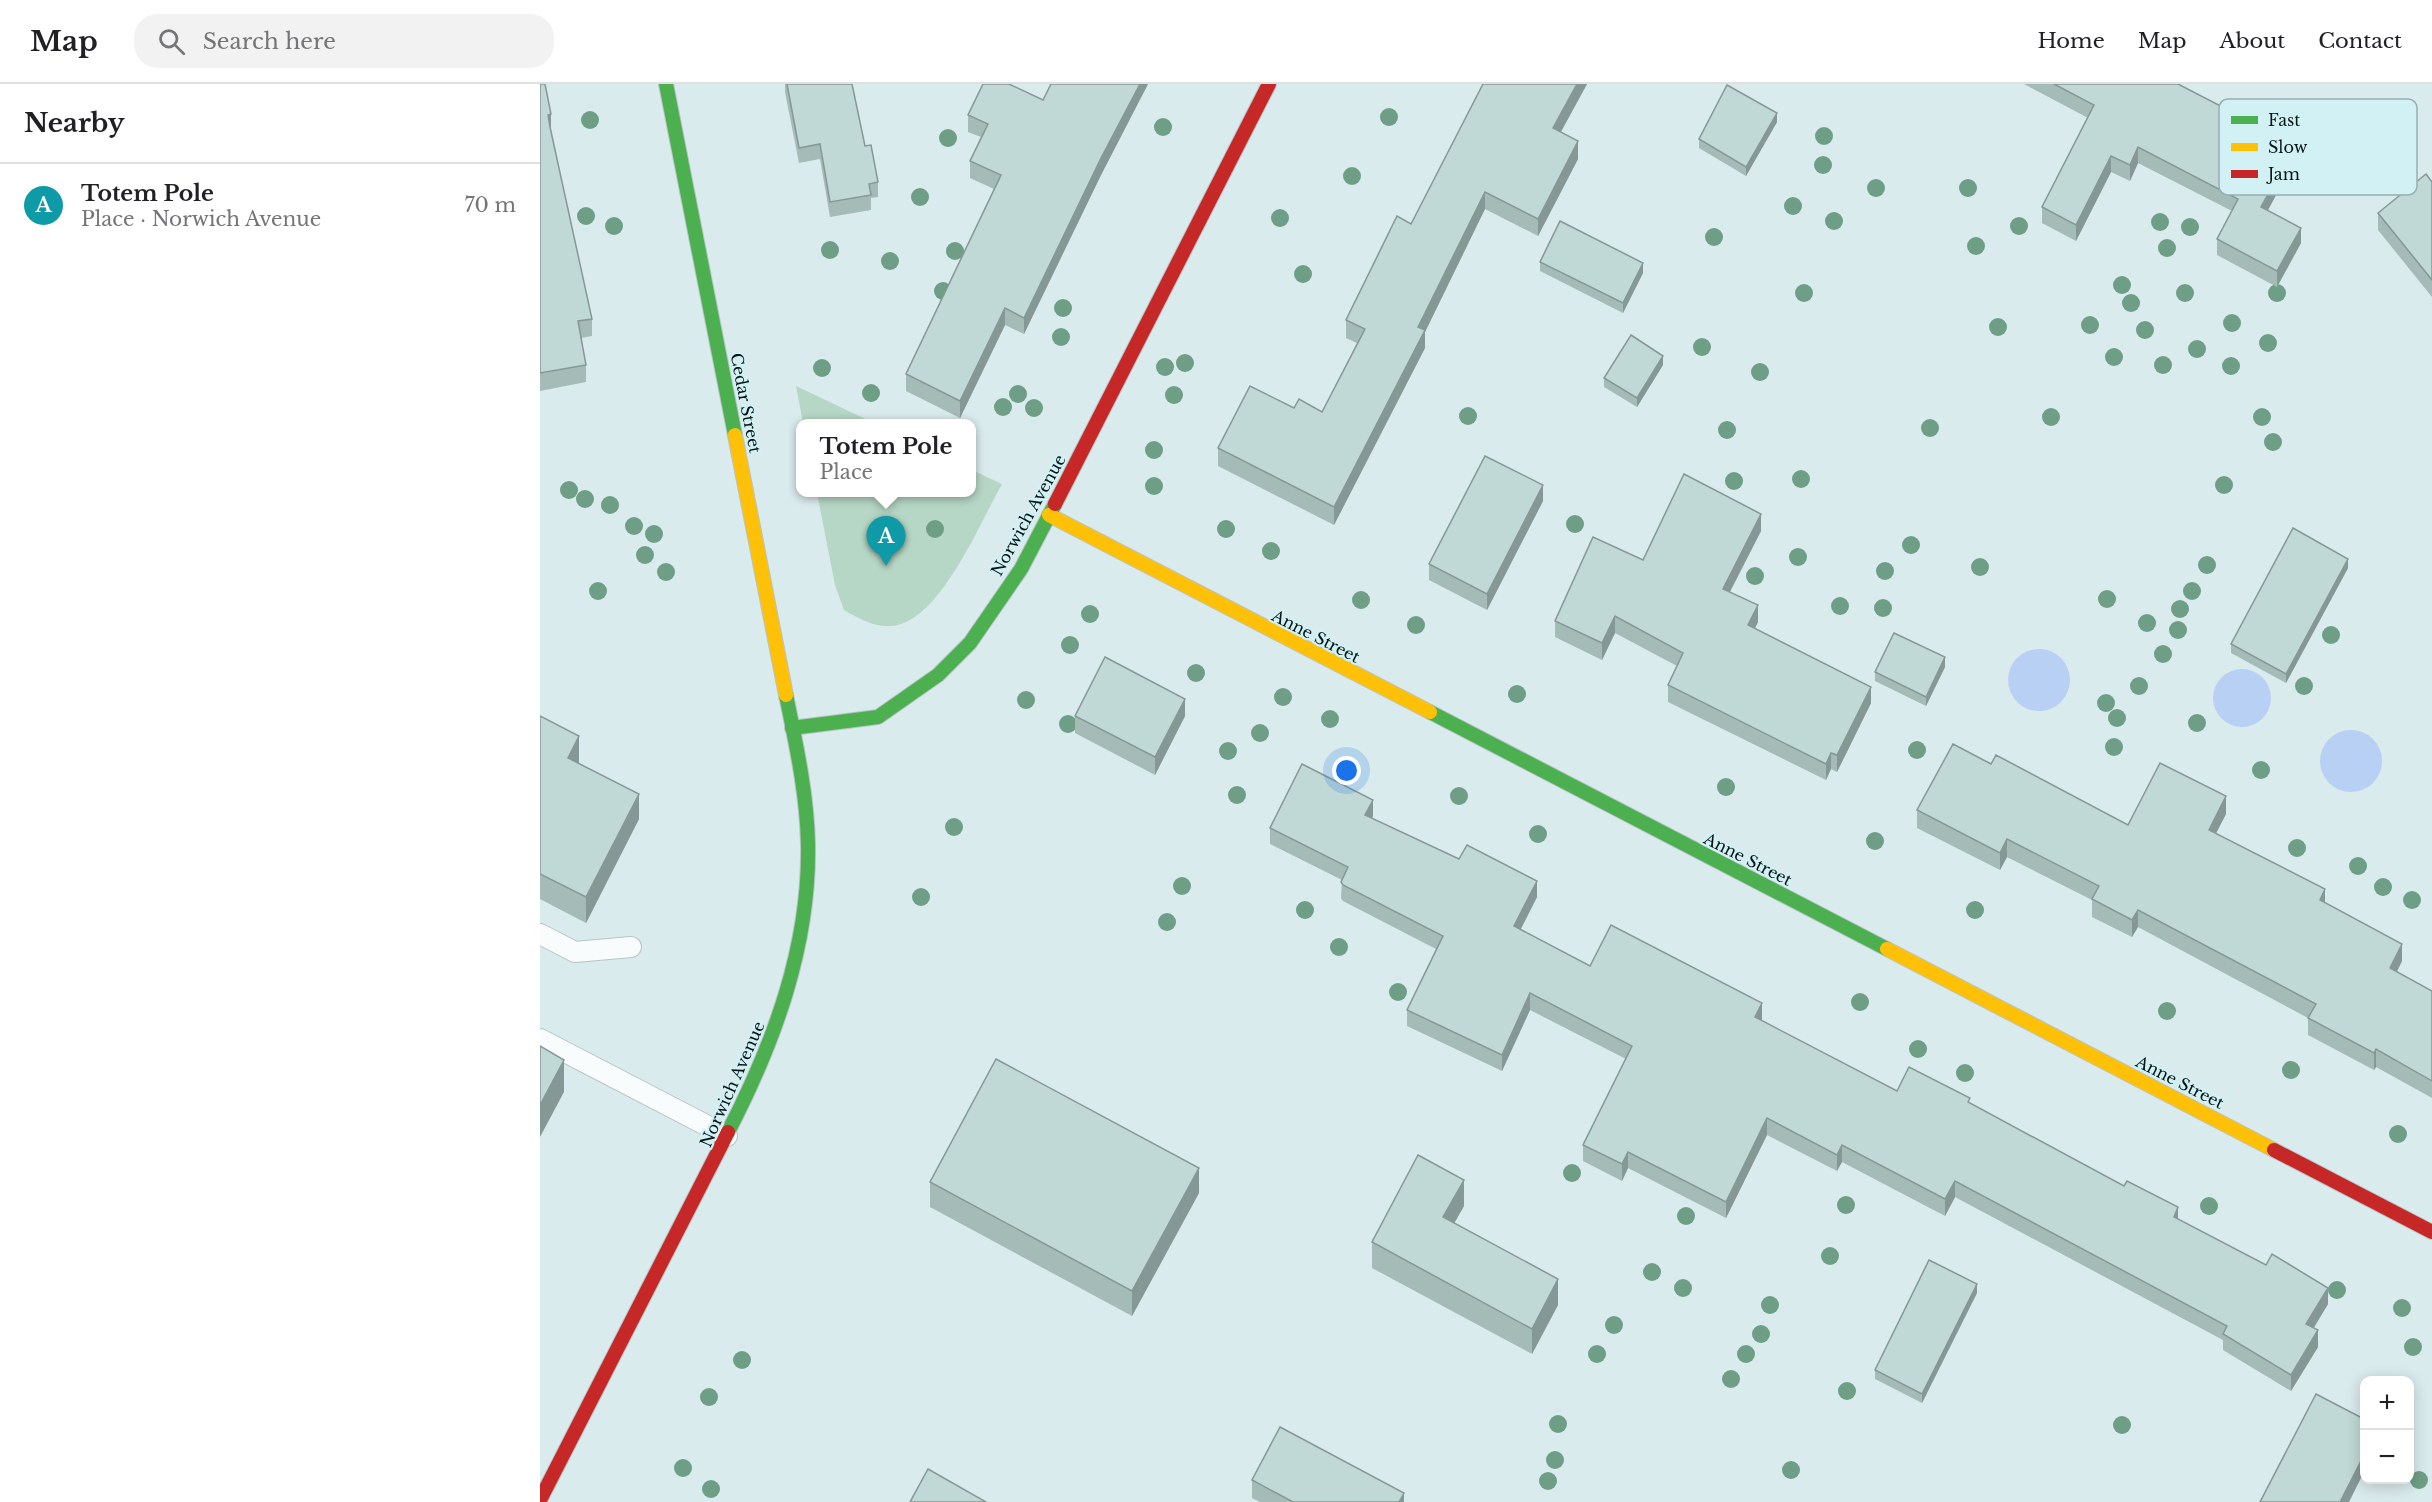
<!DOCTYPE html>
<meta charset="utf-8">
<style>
:root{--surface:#fff;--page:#f2f2f2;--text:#202124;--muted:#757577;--line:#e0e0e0;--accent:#111827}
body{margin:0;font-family:"Libre Baskerville",serif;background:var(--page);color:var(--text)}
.controls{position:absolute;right:18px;bottom:18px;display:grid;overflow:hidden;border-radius:12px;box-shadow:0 3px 15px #0003}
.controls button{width:54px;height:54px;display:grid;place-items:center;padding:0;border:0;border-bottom:2px solid var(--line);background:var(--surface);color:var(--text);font:30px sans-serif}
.you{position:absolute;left:807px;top:687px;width:21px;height:21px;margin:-15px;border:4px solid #fff;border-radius:50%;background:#1a73e8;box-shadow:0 0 0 9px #1a73e833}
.badge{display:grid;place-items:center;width:39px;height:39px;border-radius:50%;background:var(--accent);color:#fff;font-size:20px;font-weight:700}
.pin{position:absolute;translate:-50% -50px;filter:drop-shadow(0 2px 3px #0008)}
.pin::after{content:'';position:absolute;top:32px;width:21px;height:18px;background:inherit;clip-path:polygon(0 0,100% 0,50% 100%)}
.popup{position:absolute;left:256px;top:335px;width:180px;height:78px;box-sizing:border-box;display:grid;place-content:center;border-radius:12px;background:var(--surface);filter:drop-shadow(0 2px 4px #0005);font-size:20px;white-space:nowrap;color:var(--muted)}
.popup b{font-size:22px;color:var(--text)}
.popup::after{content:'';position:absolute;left:50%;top:100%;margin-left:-12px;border:12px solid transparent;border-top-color:var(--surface)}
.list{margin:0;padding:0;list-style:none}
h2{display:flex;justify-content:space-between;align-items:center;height:78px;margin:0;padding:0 24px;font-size:26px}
h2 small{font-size:20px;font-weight:400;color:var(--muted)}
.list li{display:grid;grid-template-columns:39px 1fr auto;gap:18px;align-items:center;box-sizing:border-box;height:84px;padding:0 24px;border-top:2px solid var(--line)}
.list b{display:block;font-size:22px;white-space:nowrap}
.list p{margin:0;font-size:20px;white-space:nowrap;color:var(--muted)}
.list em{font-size:20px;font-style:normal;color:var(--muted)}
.icon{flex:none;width:33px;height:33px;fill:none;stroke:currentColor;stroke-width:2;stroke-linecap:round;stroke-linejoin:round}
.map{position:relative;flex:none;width:1892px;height:1418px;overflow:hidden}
header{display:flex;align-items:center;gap:36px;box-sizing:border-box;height:84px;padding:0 30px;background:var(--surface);border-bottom:2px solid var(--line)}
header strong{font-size:28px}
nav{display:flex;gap:33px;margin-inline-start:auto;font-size:21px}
.search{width:420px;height:54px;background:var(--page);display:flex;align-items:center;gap:15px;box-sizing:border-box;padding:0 21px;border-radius:24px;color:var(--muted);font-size:22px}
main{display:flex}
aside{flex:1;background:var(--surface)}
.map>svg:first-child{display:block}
</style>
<header>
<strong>Map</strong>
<div class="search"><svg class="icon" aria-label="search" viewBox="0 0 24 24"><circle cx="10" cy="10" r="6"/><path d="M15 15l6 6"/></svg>Search here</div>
<nav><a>Home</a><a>Map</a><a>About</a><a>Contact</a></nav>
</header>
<main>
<aside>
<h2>Nearby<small></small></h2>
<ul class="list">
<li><span class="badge" style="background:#0f9aa8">A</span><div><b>Totem Pole</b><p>Place · Norwich Avenue</p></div><em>70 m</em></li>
</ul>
</aside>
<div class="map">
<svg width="1892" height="1418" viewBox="0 0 1892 1418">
<rect width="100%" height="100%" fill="#daebed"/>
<!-- green -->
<g fill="#b6d7c5">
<path d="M256,302L334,339H263Z"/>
<path d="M432,386L462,400C440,439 404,526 361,540C341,547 321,536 304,526L295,501L277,409L431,408Z"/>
</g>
<!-- water -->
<g fill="#b7d0f3">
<circle cx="1499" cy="596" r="31"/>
<circle cx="1702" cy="614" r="29"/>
<circle cx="1811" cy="677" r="31"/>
</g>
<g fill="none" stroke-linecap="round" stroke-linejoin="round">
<defs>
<g id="lane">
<path d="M0,850L35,868L91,863"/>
<path d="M0,955L187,1052"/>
</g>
<g id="fast">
<path d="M126,0L195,351"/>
<path d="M890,628L1347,865"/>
<path d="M252,644L338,633L398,591L430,559L481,485L515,420"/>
<path d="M188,1048C234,959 270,862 268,760C267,710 256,660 246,611"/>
</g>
<g id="slow">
<path d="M195,351L246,611"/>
<path d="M509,431L890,628"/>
<path d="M1347,865L1734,1066"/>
</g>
<g id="jam">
<path d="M515,420L729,0"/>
<path d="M1734,1066L1892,1148"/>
<path d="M0,1416L188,1048"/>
</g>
</defs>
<!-- lane casing -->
<use href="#lane" stroke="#b7c4c5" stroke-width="22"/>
<!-- fast casing -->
<use href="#fast" stroke="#b7c4c5" stroke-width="16"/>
<!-- slow casing -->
<use href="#slow" stroke="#b7c4c5" stroke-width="16"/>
<!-- jam casing -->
<use href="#jam" stroke="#b7c4c5" stroke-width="16"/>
<!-- lane -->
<use href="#lane" stroke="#f9fcfc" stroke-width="20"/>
<!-- fast -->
<use href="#fast" stroke="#4caf50" stroke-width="14"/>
<!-- slow -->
<use href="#slow" stroke="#ffc107" stroke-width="14"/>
<!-- jam -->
<use href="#jam" stroke="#c62828" stroke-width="14"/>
</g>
<!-- trees -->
<g fill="#6e9e86">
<circle cx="849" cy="33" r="9"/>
<circle cx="50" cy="36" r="9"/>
<circle cx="623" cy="43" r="9"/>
<circle cx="1284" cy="52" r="9"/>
<circle cx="408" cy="54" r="9"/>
<circle cx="1283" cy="81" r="9"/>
<circle cx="812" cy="92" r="9"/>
<circle cx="1336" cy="104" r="9"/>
<circle cx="1428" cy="104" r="9"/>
<circle cx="380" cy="113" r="9"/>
<circle cx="1253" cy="122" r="9"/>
<circle cx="46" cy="132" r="9"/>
<circle cx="740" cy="134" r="9"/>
<circle cx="1294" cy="137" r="9"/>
<circle cx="1620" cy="138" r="9"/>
<circle cx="74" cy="142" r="9"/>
<circle cx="1479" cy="142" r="9"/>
<circle cx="1650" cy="143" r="9"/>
<circle cx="1174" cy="153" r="9"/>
<circle cx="1436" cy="162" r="9"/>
<circle cx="1627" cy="164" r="9"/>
<circle cx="290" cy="166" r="9"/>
<circle cx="415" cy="167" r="9"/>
<circle cx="350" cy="177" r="9"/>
<circle cx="763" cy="190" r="9"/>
<circle cx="1582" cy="201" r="9"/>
<circle cx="403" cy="207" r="9"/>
<circle cx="1264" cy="209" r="9"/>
<circle cx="1645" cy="209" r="9"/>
<circle cx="1737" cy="209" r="9"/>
<circle cx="1591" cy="219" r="9"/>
<circle cx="523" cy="224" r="9"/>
<circle cx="1692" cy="239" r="9"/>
<circle cx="1550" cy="241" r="9"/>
<circle cx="1458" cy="243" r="9"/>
<circle cx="1605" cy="246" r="9"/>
<circle cx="521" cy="253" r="9"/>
<circle cx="1728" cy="259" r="9"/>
<circle cx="1162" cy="263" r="9"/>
<circle cx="1657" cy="265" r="9"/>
<circle cx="1574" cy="273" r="9"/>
<circle cx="645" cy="279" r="9"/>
<circle cx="1623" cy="281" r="9"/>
<circle cx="1691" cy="282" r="9"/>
<circle cx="625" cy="283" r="9"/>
<circle cx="282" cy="284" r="9"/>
<circle cx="1220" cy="288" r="9"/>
<circle cx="331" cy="309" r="9"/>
<circle cx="478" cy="310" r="9"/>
<circle cx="634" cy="311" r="9"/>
<circle cx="463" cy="323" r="9"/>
<circle cx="494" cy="324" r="9"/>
<circle cx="928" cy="332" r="9"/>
<circle cx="1511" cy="333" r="9"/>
<circle cx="1722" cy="333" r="9"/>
<circle cx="1390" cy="344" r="9"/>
<circle cx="1187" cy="346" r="9"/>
<circle cx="1733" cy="358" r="9"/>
<circle cx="614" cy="366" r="9"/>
<circle cx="1261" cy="395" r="9"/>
<circle cx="1194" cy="397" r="9"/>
<circle cx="1684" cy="401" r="9"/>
<circle cx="614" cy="402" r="9"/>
<circle cx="29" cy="406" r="9"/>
<circle cx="45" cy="415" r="9"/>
<circle cx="70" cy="421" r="9"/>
<circle cx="1035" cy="440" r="9"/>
<circle cx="94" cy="442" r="9"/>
<circle cx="395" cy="445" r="9"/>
<circle cx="686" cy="445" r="9"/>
<circle cx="114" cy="450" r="9"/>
<circle cx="1371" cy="461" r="9"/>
<circle cx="731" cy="467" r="9"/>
<circle cx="105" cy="471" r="9"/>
<circle cx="1258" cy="473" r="9"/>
<circle cx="1667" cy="481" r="9"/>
<circle cx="1440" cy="483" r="9"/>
<circle cx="1345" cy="487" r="9"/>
<circle cx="126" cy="488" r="9"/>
<circle cx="1215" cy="492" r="9"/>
<circle cx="58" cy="507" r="9"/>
<circle cx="1652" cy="507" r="9"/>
<circle cx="1567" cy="515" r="9"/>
<circle cx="821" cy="516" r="9"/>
<circle cx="1300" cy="522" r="9"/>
<circle cx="1343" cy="524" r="9"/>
<circle cx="1640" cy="525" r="9"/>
<circle cx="550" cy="530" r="9"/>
<circle cx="1607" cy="539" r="9"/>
<circle cx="876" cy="541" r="9"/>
<circle cx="1638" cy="546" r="9"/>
<circle cx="1791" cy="551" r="9"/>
<circle cx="530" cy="561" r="9"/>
<circle cx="1623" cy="570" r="9"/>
<circle cx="656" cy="589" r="9"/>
<circle cx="1599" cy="602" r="9"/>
<circle cx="1764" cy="602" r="9"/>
<circle cx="977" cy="610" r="9"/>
<circle cx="743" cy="613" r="9"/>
<circle cx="486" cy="616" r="9"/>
<circle cx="1566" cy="619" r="9"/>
<circle cx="1577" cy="634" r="9"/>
<circle cx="790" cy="635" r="9"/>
<circle cx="1657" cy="639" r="9"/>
<circle cx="528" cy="640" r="9"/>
<circle cx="720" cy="649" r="9"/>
<circle cx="1574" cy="663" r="9"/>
<circle cx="1377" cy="666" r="9"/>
<circle cx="688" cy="667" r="9"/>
<circle cx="1721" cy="686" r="9"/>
<circle cx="1186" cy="703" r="9"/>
<circle cx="697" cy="711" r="9"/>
<circle cx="919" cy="712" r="9"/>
<circle cx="414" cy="743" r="9"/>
<circle cx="998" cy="750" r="9"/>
<circle cx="1335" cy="757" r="9"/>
<circle cx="1757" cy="764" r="9"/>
<circle cx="1818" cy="782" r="9"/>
<circle cx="642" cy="802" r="9"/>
<circle cx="1843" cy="803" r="9"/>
<circle cx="381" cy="813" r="9"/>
<circle cx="1872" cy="816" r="9"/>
<circle cx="765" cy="826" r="9"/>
<circle cx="1435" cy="826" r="9"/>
<circle cx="627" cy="838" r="9"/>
<circle cx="799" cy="863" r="9"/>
<circle cx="858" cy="908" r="9"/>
<circle cx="1320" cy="918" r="9"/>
<circle cx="1627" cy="927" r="9"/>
<circle cx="1378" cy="965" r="9"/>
<circle cx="1751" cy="986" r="9"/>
<circle cx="1425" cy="989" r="9"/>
<circle cx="1858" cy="1050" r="9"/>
<circle cx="1032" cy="1089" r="9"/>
<circle cx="1306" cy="1121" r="9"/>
<circle cx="1669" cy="1122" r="9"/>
<circle cx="1146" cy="1132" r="9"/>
<circle cx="1290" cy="1172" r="9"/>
<circle cx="1112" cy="1188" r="9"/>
<circle cx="1143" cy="1204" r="9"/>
<circle cx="1797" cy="1206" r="9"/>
<circle cx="1230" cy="1221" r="9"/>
<circle cx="1862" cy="1224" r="9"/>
<circle cx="1074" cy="1241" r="9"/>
<circle cx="1221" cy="1250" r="9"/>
<circle cx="1873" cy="1263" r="9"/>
<circle cx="1057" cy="1270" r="9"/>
<circle cx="1206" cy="1270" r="9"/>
<circle cx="202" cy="1276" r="9"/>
<circle cx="1191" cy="1295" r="9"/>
<circle cx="1307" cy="1307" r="9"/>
<circle cx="169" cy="1313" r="9"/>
<circle cx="1018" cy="1340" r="9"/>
<circle cx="1582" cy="1341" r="9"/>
<circle cx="1015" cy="1376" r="9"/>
<circle cx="143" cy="1384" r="9"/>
<circle cx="1251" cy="1386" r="9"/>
<circle cx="1879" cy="1396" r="9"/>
<circle cx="1008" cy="1397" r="9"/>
<circle cx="171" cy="1405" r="9"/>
</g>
<!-- wall -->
<g fill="#a5bbb8">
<path d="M0,0L52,235V252L41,254L46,281V298L0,307Z"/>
<path d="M245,0H312L325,62L338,98V113L331,114V126L290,133L280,75L259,79L245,8Z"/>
<path d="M511,0H608L561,91L484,250L465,241L420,334L366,307V290L454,105L430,94V77L441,53L428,48V31L503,16Z"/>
<path d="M943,0H1047L1021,48L1038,75L998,152L945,125L885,248V264L794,441L678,382V364L754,324L782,328L817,259L806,254V236L871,140Z"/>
<path d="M1484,0H1638L1757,72L1728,126L1761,159L1737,203L1677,171V155L1692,127L1598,79L1590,97L1571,88L1536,157L1502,139V123L1548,34Z"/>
<path d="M1237,38L1206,92L1159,64V55Z"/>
<path d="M1892,98V213L1838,146V129Z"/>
<path d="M1000,178L1103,189L1083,229L1000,187Z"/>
<path d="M1123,281L1097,323L1064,303V294Z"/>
<path d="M1003,417L947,526L889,496V480Z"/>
<path d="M1221,447L1190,508L1218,538L1215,544L1331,619L1297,688L1291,685L1286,696L1128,618V601L1137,582L1075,549L1062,576L1015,553V537L1103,476Z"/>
<path d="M1808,484L1746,599L1691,569V560Z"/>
<path d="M1405,583L1386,622L1335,597V588Z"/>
<path d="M0,632L39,678V679L99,735L46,839L0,815Z"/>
<path d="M535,632H645L615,691L535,649Z"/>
<path d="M1451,680L1588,741L1686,730L1676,749L1785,819L1862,877L1857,888L1892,907V1014L1836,983L1834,986L1768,951V934L1598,843L1592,853L1552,833V816L1467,773L1460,786L1377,744V726Z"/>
<path d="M833,732L832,734L997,813L981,845L1050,882L1222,936L1221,937L1357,1007L1430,1019L1638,1136L1788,1220L1774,1244L1778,1263L1751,1307L1683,1266V1256L1415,1113L1405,1132L1302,1078L1297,1087L1227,1051L1186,1134L1088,1084L1082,1097L1043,1077V1061L1086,975L990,926L962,987L867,942V926L896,865L803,817L801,814L802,796L730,760V744Z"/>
<path d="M390,1098L659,1109L592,1232L390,1123Z"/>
<path d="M924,1122L914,1139L1018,1221L992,1270L832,1184V1158Z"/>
<path d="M1437,1209L1382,1319L1335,1295V1286Z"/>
<path d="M712,1396L864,1418H720L712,1414Z"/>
</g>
<!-- shaded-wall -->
<g fill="#869896">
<path d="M600,0H608L561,91L484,250V234L561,74Z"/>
<path d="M1037,0H1047L1013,62V44Z"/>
<path d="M1237,29V38L1206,92V83Z"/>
<path d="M11,30V48L8,31Z"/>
<path d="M1038,57V75L998,152V135Z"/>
<path d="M1757,57V72L1721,139V123Z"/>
<path d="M1598,63V79L1590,97V81Z"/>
<path d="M1571,72V88L1536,157V141Z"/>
<path d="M945,108V125L885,248V264L794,441V423L878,243Z"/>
<path d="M1761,144V159L1737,203V187Z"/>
<path d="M1103,179V189L1083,229V219Z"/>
<path d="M465,224V241L420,334V317Z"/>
<path d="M1123,272V281L1097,323V314Z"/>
<path d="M1003,401V417L947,526V510Z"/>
<path d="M1221,430V447L1183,521V505Z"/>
<path d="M1808,475V484L1746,599V590Z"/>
<path d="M1218,521V538L1208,558V541Z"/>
<path d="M1075,532V549L1062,576V559Z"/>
<path d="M1405,573V583L1386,622V613Z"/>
<path d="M1331,603V619L1297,688V671Z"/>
<path d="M645,615V632L615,691V673Z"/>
<path d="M39,652V678L28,699V674Z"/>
<path d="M1291,669V685L1286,696V680Z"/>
<path d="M99,710V735L46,839V813Z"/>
<path d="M1686,712V730L1669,763V746Z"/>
<path d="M833,716V732L825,747V731Z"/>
<path d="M1467,755V773L1460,786V769Z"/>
<path d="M997,797V813L974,858V842Z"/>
<path d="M1785,805V823L1780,816Z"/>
<path d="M1598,826V843L1592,853V836Z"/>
<path d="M1862,860V877L1850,901V884Z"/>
<path d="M990,909V926L962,987V971Z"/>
<path d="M1222,919V936L1215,949V933Z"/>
<path d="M1836,965V983L1834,986V969Z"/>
<path d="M24,976V1008L0,1053V1021Z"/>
<path d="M1227,1034V1051L1186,1134V1118Z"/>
<path d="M1302,1061V1078L1297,1087V1071Z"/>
<path d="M1088,1068V1084L1082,1097V1080Z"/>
<path d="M659,1084V1109L592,1232V1207Z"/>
<path d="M924,1096V1122L903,1159V1133Z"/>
<path d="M1415,1097V1113L1405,1132V1115Z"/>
<path d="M1638,1123V1139L1634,1133Z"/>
<path d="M1018,1195V1221L992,1270V1245Z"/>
<path d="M1437,1200V1209L1382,1319V1310Z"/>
<path d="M1788,1204V1220L1766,1256V1240Z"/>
<path d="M1778,1246V1263L1751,1307V1291Z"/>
<path d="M1824,1371V1388L1809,1418H1800Z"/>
<path d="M864,1409V1418H859Z"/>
</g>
<!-- building -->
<g fill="#c0d9d6" stroke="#869896" stroke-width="1.5">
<path d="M0,0H5L11,30L8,31L10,43L52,235L38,237L46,281L0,289Z"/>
<path d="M247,0H312L325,62L331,61L338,98L329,100L331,111L290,118L280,60L259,64Z"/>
<path d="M443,0H469L503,16L511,0H600L561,74L484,234L465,224L420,317L366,290L461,91L430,77L448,40L428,31Z"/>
<path d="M943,0H1037L1013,44L1038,57L998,135L945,108L878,243L885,246L794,423L678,364L710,302L754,324L759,315L782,328L825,245L806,236L857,132L871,140Z"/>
<path d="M1514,0H1638L1694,29L1696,25L1757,57L1721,123L1761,144L1737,187L1677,155L1698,115L1598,63L1590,81L1571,72L1536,141L1502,123L1554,21Z"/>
<path d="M1187,1L1237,29L1206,83L1159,55Z"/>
<path d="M1886,90L1892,98V196L1838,129Z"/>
<path d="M1020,137L1103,179L1083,219L1000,178Z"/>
<path d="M1091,251L1123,272L1097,314L1064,294Z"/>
<path d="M945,372L1003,401L947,510L889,480Z"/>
<path d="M1144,390L1221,430L1183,505L1218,521L1208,541L1331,603L1297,671L1291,669L1286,680L1128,601L1143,569L1075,532L1062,559L1015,537L1053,453L1103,476Z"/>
<path d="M1753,444L1808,475L1746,590L1691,560Z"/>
<path d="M1354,549L1405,573L1386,613L1335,588Z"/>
<path d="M565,573L645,615L615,673L535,632Z"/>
<path d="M0,632L39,652L28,674L99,710L46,813L0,790Z"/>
<path d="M1413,660L1451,680L1456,671L1588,741L1620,679L1686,712L1669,746L1785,805L1780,816L1862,860L1850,884L1892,907V997L1836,965L1834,969L1768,934L1776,920L1598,826L1592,836L1552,815L1559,802L1467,755L1460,769L1377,726Z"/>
<path d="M762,680L833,716L825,731L919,775L927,761L997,797L974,842L1050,882L1071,841L1222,919L1215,933L1357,1007L1369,983L1430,1014L1428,1018L1584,1102L1587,1097L1638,1123L1634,1133L1726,1181L1732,1170L1788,1204L1766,1240L1778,1246L1751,1291L1683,1250L1687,1242L1415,1097L1405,1115L1302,1061L1297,1071L1227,1034L1186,1118L1088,1068L1082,1080L1043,1061L1092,962L990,909L962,971L867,926L903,852L803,801L801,798L808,783L730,744Z"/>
<path d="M0,962L24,976L0,1021Z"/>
<path d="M456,975L659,1084L592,1207L390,1098Z"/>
<path d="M878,1071L924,1096L903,1133L1018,1195L992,1245L832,1158Z"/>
<path d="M1389,1176L1437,1200L1382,1310L1335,1286Z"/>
<path d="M1776,1310L1824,1335V1371L1800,1418H1720Z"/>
<path d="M740,1343L864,1409L859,1418H753L712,1396Z"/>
<path d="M388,1385L446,1418H370Z"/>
</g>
<g text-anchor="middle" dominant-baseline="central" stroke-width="4.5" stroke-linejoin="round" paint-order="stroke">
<!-- street labels -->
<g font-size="16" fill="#091415" stroke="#d2f1f5">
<text transform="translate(206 319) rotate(79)">Cedar Street</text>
<text transform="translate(488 431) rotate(-61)">Norwich Avenue</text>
<text transform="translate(776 552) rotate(27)">Anne Street</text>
<text transform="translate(1208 775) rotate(27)">Anne Street</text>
<text transform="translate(1640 998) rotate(27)">Anne Street</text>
<text transform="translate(192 1000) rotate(-66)">Norwich Avenue</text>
</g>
</g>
<!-- legend -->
<rect x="1679" y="15" width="198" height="96" rx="9" fill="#d2f1f5" stroke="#96afb2" stroke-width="1.5"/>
<rect x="1691" y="32" width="27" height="8" fill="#4caf50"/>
<rect x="1691" y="59" width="27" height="8" fill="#ffc107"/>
<rect x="1691" y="86" width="27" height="8" fill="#c62828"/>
<g font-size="16" fill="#091415">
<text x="1728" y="42">Fast</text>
<text x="1728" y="69">Slow</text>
<text x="1728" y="96">Jam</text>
</g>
</svg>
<div class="controls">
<button>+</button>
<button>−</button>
</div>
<div class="you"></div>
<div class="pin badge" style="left:346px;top:482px;background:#0f9aa8">A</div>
<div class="popup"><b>Totem Pole</b>Place</div>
</div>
</main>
